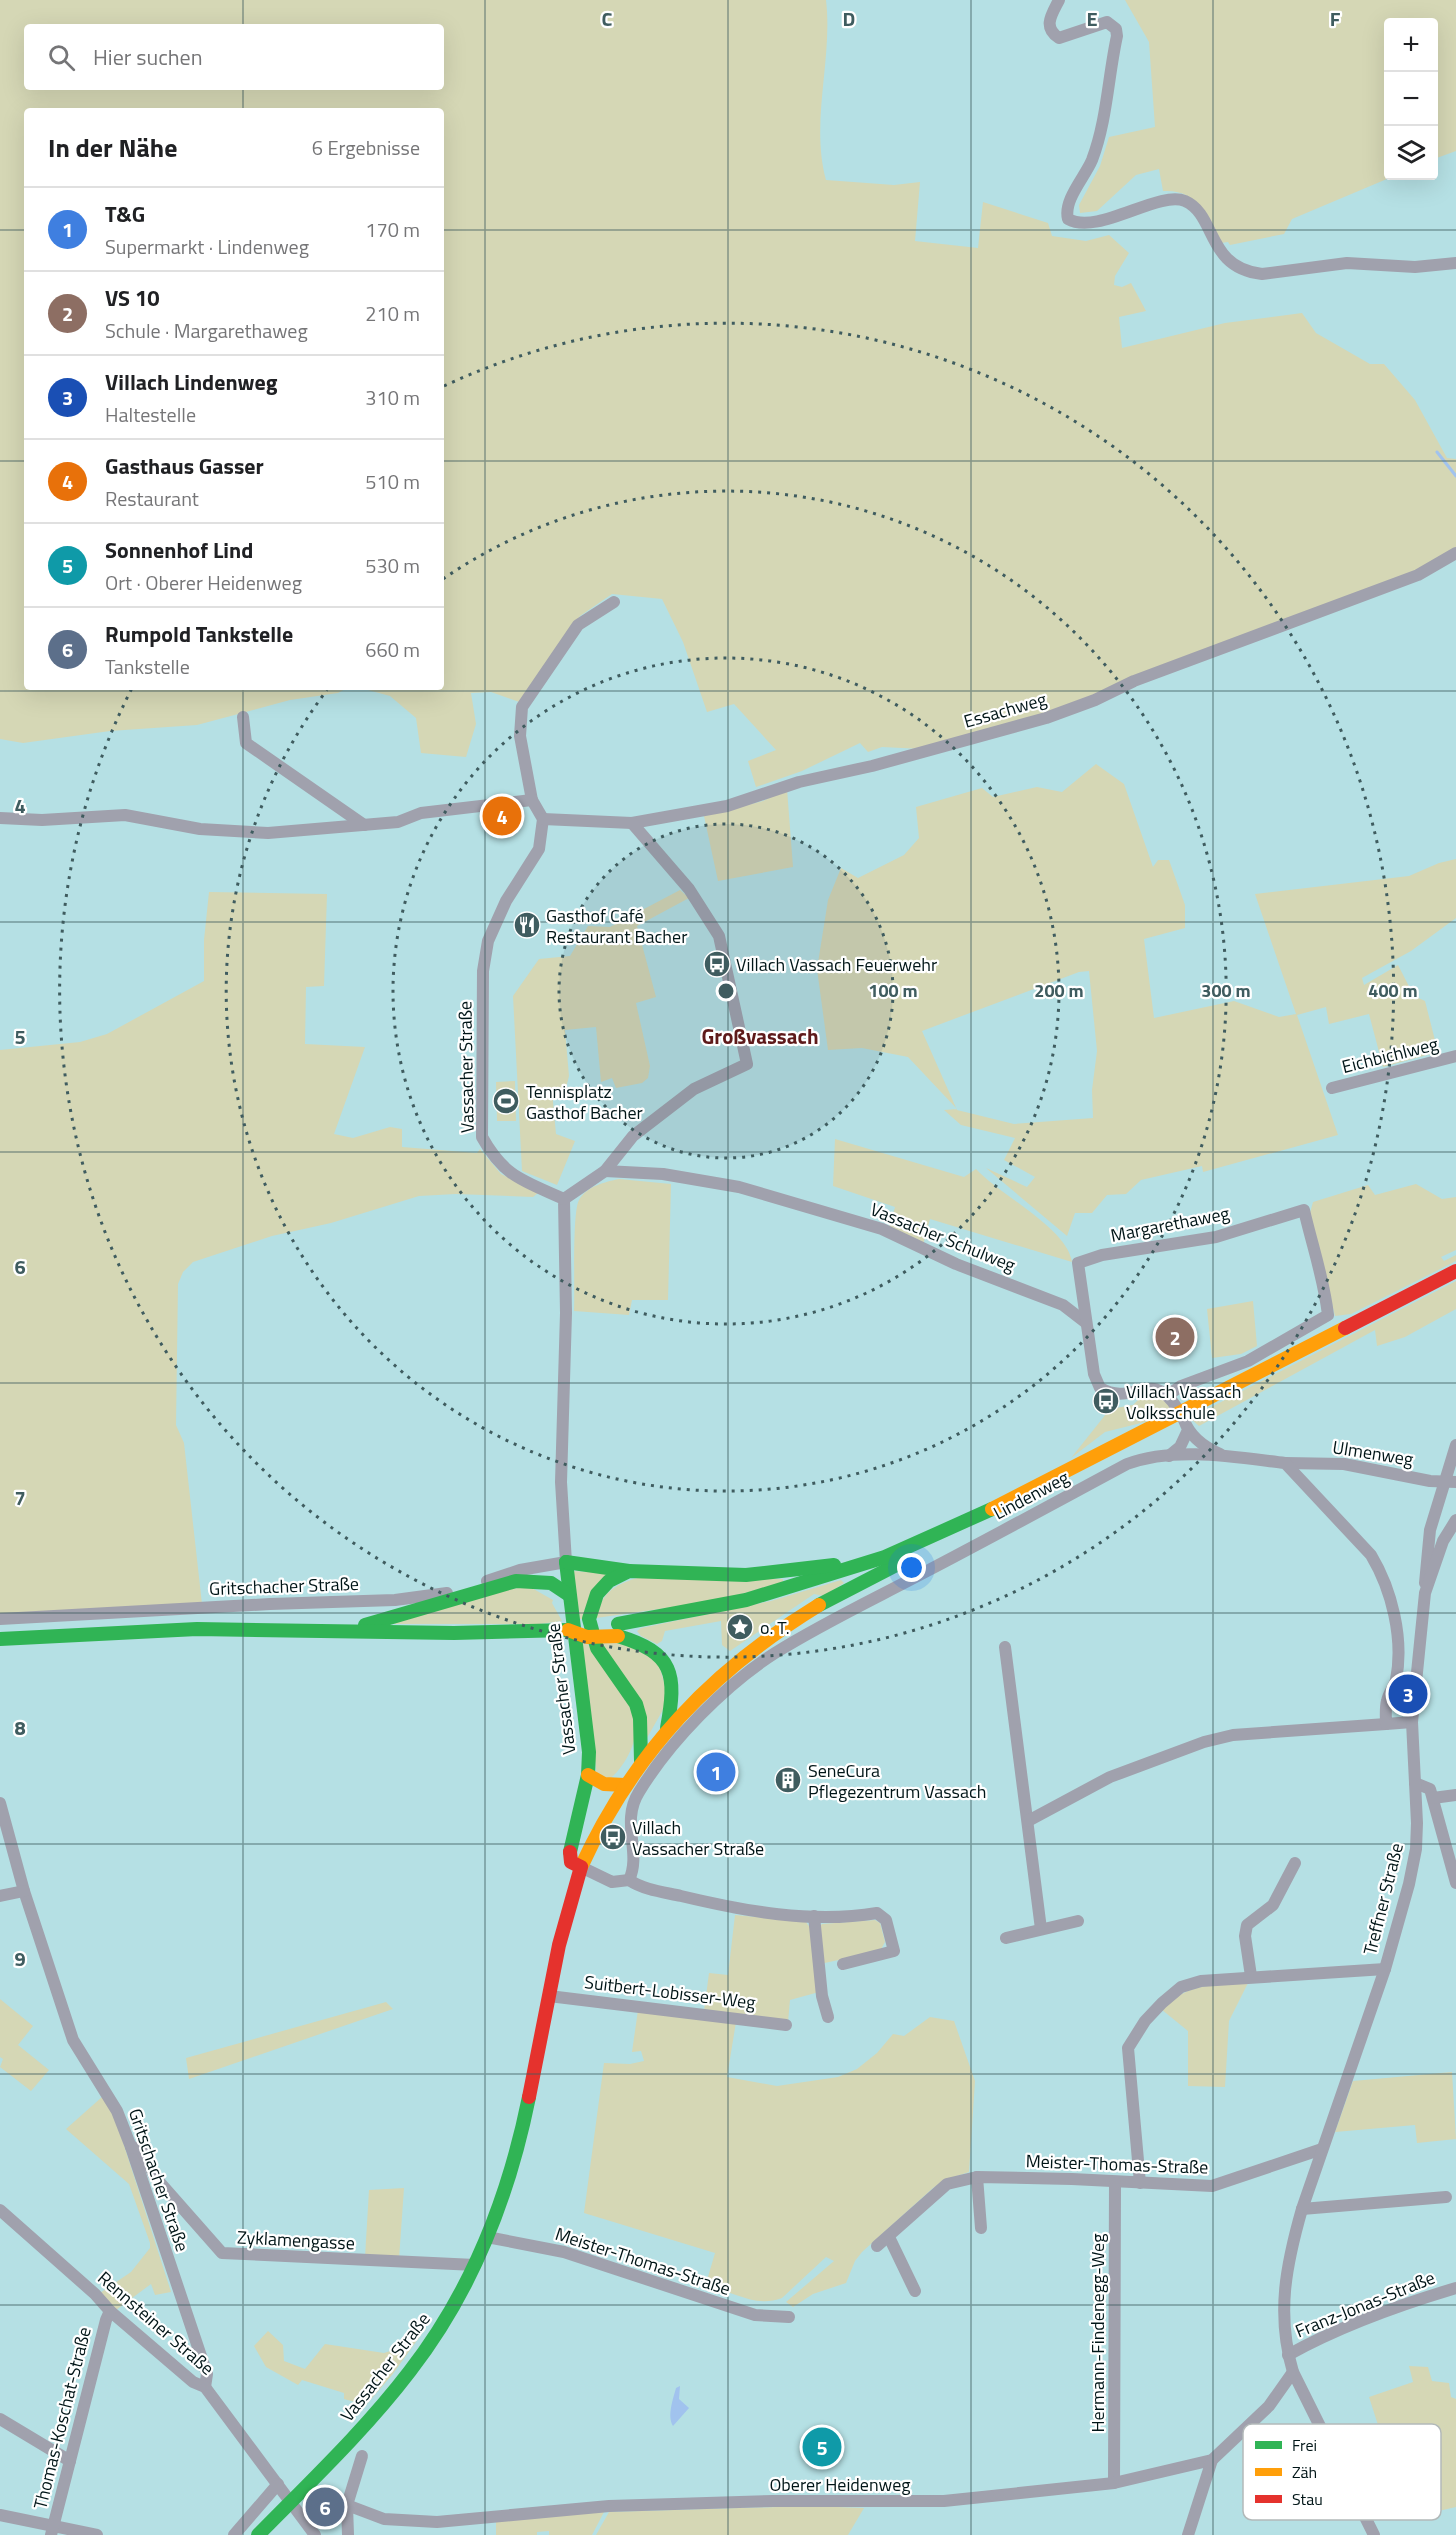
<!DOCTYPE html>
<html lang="de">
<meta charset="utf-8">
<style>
:root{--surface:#fff;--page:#f2f2f2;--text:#202124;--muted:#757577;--line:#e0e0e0;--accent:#d93025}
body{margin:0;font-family:"Titillium Web",sans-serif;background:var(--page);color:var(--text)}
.controls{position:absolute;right:18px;top:18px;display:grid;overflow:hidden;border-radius:6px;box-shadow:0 6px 24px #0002}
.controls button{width:54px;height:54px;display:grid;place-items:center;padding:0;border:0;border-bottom:2px solid var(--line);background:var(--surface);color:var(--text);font:30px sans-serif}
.you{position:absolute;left:912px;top:1568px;width:21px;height:21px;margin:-15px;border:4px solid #fff;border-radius:50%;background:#1a73e8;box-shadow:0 0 0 9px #1a73e833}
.badge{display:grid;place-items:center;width:39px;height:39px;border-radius:50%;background:var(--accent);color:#fff;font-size:20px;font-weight:700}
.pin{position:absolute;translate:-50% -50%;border:3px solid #fff;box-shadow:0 2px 6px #0006}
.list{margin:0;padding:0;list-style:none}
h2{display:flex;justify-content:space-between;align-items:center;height:78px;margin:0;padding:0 24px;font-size:26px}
h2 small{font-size:20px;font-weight:400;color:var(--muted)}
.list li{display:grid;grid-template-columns:39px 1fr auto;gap:18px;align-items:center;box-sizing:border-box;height:84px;padding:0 24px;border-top:2px solid var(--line)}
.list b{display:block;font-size:22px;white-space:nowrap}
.list p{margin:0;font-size:20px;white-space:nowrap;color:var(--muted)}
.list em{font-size:20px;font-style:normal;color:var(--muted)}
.icon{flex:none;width:33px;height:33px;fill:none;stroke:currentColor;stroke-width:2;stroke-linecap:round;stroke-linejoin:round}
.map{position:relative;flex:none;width:1456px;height:2535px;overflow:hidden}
.search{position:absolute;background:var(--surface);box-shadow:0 6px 24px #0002;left:24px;top:24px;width:420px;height:66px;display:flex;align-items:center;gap:15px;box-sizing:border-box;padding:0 21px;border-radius:6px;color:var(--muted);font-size:22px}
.panel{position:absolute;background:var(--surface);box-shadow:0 6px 24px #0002;left:24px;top:108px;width:420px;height:582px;border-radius:6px}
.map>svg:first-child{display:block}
</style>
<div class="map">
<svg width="1456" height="2535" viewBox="0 0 1456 2535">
<rect width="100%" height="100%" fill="#b5e0e4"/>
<!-- green -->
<g fill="#d5d7b5" fill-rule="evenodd">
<path d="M0,0H826C833,59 810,122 826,180L894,185L920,182L915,241L978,248L983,202L1048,223L1052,236L1086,241L1109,235L1129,253L1115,276L1114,285L1122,287L1131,283L1146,311L1119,317L1122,348L1225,323L1302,313L1316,333L1370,364H1384L1415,400L1447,458L1456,459V550L1432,564L1069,706L922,749L882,747L868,752L860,743L802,771L756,787L748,761L776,750L734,704L707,712L683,642L662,599L612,594L580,616L522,703L491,692L471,693L476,724L466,757L421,753L416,718L390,696L357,687H441V111H27V687H349L338,693L290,700L197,725L110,731L23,743L0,739ZM27,27H441V87H27Z"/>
<path d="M1125,0H1456V151L1434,159V22H1388V176H1394L1292,219L1284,234L1230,245L1228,242L1221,243C1205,216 1199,189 1163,191L1159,169L1136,175L1097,211L1080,213L1079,205L1100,166L1109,137L1155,127L1149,42Z"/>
<path d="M1096,764L1124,784L1153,867L1158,860H1169L1185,905V928L1144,939L1154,1018L1234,1001L1279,1017L1296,1014L1255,894L1409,876L1439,863L1456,859V918L1411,951L1362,978L1364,985L1398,965L1414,996L1425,1001L1438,1052L1383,1067L1369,1014L1329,1024L1326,1007L1297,1015L1338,1135L1203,1172L1202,1166L1141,1180L1126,1194L1107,1195L1092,1213H1075L1067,1236L986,1168L1027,1187L1035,1177L1004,1160L1015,1138L961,1125L944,1110L957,1109L908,1057L862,1048L828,1050L817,969L828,900L841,868L858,878L904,855L919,838L916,807L982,788L993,797L1037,787L1062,792ZM1089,971L1097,1051L1092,1090L1093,1118L1014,1124L957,1110L922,1031L1079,972Z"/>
<path d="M787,789L793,867L718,881L704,816L763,801Z"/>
<path d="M680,890L689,898L637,926L656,997L636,1003L650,1066L648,1078L642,1083L616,1088L612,1078L601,1082L596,1027L565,1030L569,1076L566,1088L552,1091L556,1134L575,1141L557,1185L522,1171L513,996L539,959L570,956L588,926L610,927Z"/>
<path d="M209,892L327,894L324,986L306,987L305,1044L365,1047L334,1134L353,1138L390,1127L402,1129V1147L477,1153L480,1149L501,1174L538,1193L533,1197L456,1194L419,1196L331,1223L272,1236L193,1262L183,1272L178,1284L176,1425L184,1443L202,1604L0,1615V1050L80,1042L107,1034L204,981V940Z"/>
<path d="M515,1081L516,1121H497L496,1082Z"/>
<path d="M835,1139L964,1177L976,1169C1001,1196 1067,1228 1072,1262L930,1219L923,1245L889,1227L895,1207L833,1186Z"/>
<path d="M619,1179L671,1184L668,1300H632L629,1315L574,1311C575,1290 572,1213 579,1200C587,1186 605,1182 619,1179Z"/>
<path d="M1416,1184L1442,1199L1456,1197V1250L1441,1257L1444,1261L1456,1255V1261L1351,1314L1335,1316L1310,1213L1313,1202L1368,1185L1375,1195Z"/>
<path d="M1456,1281V1309L1405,1337L1377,1346L1375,1330L1199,1426L1190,1418Z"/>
<path d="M1253,1301L1257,1346L1241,1354L1212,1358L1207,1309Z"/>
<path d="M1155,1395L1165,1399L1172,1409L1145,1422L1105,1432L1071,1458L1110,1409L1133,1405L1142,1396Z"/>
<path d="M572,1571L610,1573L584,1619H577Z"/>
<path d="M637,1578L783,1579V1583L716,1601L596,1618C601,1593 614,1585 637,1578Z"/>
<path d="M841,1580L844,1583L824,1596L814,1594L730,1651L722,1645L721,1621L665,1631L662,1641L657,1644L641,1636L637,1631L641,1628L771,1601Z"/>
<path d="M530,1587L553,1600L552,1603L562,1621L540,1624H383L507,1589Z"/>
<path d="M621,1642L658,1661L669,1699L647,1738L600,1644Z"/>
<path d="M589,1643C602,1664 626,1694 634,1715C642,1735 626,1765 611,1778L597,1776L580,1644Z"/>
<path d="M735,1915L806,1922L811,1929L819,1992L790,2000L788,2022L704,2011L709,1973L728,1975Z"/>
<path d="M875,1920L880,1923L885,1942L880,1951L820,1964L819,1927L822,1924Z"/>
<path d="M1248,1983L1229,2021L1225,2087L1188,2086V2031L1161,2009C1191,1982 1210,1986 1248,1983Z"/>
<path d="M0,1999L33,2026L18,2045L49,2070L31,2091L0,2067L3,2059L0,2057Z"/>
<path d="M386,2002L393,2009L189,2079L186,2058Z"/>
<path d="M638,2010L736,2022L727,2077L777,2086L838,2077L857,2069L877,2053L893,2034L904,2036L930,2017L954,2021L975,2081L969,2172L945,2180L933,2188L862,2252L855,2261L846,2283L813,2294L793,2307L786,2302L834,2261L826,2257L782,2298C753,2309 733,2289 705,2287L715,2253L584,2213L604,2063L630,2064L644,2061L641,2051L632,2052Z"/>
<path d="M1452,2072L1456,2139L1417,2143L1415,2125L1335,2132L1353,2081Z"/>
<path d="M102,2097L114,2114L171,2292L155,2295L151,2284L116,2310L100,2293L131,2272L150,2248V2243L129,2184L66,2129Z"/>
<path d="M404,2188L399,2259L365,2257L369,2190Z"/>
<path d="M421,2328H426L392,2375L366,2405L344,2399V2393L302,2380L298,2385L266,2367L254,2346L268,2331L283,2345L284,2361L305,2369L325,2344L384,2353L402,2347Z"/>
<path d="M1409,2366L1428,2367L1432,2381L1449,2383L1451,2397L1456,2399V2507L1408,2518L1369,2397L1413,2382Z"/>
<path d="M810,2506L864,2508L848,2535H596L609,2512Z"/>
<path d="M604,2512L592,2535H549V2531L537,2532V2535H496V2521Z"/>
</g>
<!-- water -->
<path fill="#a1c3ee" d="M680,2386L679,2399L689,2408L673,2426C667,2416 673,2399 676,2388Z"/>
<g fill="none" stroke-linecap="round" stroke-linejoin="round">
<!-- stream -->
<path stroke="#a1c3ee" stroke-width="3" d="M1437,452L1456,476"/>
<!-- street -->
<g stroke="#a0a1ad" stroke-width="12">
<path d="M1059,0C1052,14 1042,27 1059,38L1107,22L1116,29L1117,36C1108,77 1107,121 1092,160C1085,177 1063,200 1068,219C1098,236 1158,190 1185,201C1217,215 1206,268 1262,274L1347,263L1415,267L1456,263"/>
<path d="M243,717L246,743L364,825"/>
<path d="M532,800L520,736L522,707L578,625L614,602"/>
<path d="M0,818L42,820L125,815L200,829L268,833L398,822L421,813L532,800L543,819L539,849L506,901L488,941L483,971L482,1137C504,1177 524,1181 564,1199L566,1313L561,1482L566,1562L520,1570L487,1581"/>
<path d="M543,819L632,823L727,806L799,782L872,766L1046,718L1095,700L1134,681L1418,575L1456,553"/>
<path d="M1332,1088L1456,1056"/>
<path d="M605,1171L663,1174L739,1187L882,1229L956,1264L1063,1305L1085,1322"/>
<path d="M564,1199L605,1171L633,1136L694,1089L747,1064L719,936L689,889L632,823"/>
<path d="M1168,1395L1181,1386L1248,1361L1328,1315C1324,1279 1312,1245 1304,1210L1216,1237L1102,1255L1078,1263L1094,1374L1100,1388C1134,1408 1150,1366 1177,1408"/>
<path d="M1184,1420C1190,1437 1204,1447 1220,1454"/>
<path d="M1169,1456L1180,1447L1188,1430"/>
<path d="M1285,1463L1344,1464L1430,1481L1456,1482"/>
<path d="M1425,1583L1430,1530L1456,1445"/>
<path d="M0,1619L270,1604L395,1600L447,1593"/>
<path d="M1005,1647L1041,1929"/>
<path d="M1415,1783L1430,1789L1456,1883"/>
<path d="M1433,1798L1456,1795"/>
<path d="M0,1803L24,1891L73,2040L117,2111L131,2147L207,2374L205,2387"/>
<path d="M1028,1821L1110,1777L1204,1742L1233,1735L1386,1724"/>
<path d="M581,1867L612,1882L629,1880"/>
<path d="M629,1880C642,1853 620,1822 639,1792C670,1741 725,1685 775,1653C823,1623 876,1598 927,1571C994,1536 1060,1500 1127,1464C1175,1446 1235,1457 1285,1463L1371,1555C1392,1590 1404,1639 1396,1680C1394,1687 1388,1694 1387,1701C1385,1708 1386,1717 1386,1724L1412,1722"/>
<path d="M629,1880C644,1890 663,1892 681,1896C744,1911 812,1924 877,1913L886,1920L894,1951L843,1964"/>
<path d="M0,1896L24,1891"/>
<path d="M814,1916L822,1996L828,2017"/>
<path d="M1006,1938L1078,1921"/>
<path d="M1251,1976L1245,1936L1247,1925L1273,1905L1295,1863"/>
<path d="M549,1996L786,2025"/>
<path d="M131,2147L141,2149L155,2177L222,2253L475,2265"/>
<path d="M977,2177L981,2228"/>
<path d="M1140,2183L1128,2048L1145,2021L1162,2003L1181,1987L1201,1981L1385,1969"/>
<path d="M1302,2209L1446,2197"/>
<path d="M0,2210L95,2294L110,2311L193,2382L205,2387L315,2535"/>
<path d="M487,2237L564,2252L755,2315L789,2317"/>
<path d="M889,2237L915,2291"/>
<path d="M877,2246L947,2184L977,2177L1072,2179L1212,2186L1322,2149"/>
<path d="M1288,2355C1340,2326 1399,2305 1456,2288"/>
<path d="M0,2419L70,2461"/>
<path d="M1114,2483L1115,2183"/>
<path d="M347,2505L362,2456"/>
<path d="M0,2515L97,2535"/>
<path d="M51,2535L106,2320L110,2311"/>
<path d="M234,2535L278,2484"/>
<path d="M348,2535L347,2505L384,2519L437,2522L609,2506L773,2501H944L1114,2483L1212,2460L1269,2406L1293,2372"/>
<path d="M1188,2535L1212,2460"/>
<path d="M1374,2535L1293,2372C1276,2314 1286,2265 1302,2209L1385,1969L1409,1884L1416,1849L1417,1823L1412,1722L1425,1593L1443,1541L1456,1520"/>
</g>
<!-- fast -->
<g stroke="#30b455" stroke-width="14">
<path d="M566,1562L589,1752L588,1775L570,1852"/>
<path d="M566,1562L629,1571"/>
<path d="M819,1605L902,1562"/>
<path d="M618,1624L746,1600L885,1557L992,1509"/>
<path d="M365,1625L516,1581L551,1583L569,1595"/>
<path d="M618,1636C674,1653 677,1674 667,1728"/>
<path d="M0,1639L197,1629L454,1633L568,1630"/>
<path d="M641,1761L640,1718L636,1704L597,1648L589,1619L597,1594L609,1581L629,1571L746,1575L834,1565"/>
<path d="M258,2535C310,2482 365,2430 410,2371C472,2291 509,2196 529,2097"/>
</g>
<!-- slow -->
<g stroke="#ff9f0a" stroke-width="14">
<path d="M992,1509L1345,1328"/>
<path d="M588,1775L604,1784L625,1785"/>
<path d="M581,1867C634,1752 711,1671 819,1605"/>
</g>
<!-- jam -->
<g stroke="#e5322d" stroke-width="14">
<path d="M1345,1328L1456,1271"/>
<path d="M529,2097L559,1945L581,1867L571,1862L570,1852"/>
</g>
<!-- slow-bridge -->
<path stroke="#ff9f0a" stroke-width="14" d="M568,1630L587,1637L618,1636"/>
</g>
<!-- grid -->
<path fill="none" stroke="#3f5c5f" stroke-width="1.5" stroke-opacity="0.55" d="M243,0V27M485,0V2535M728,0V2535M971,0V2535M1213,0V2535M243,87V111M0,230H27M441,230H1456M0,461H27M441,461H1456M243,687V2535M0,691H1456M0,922H1456M0,1152H1456M0,1383H1456M0,1613H1456M0,1844H1456M0,2074H1456M0,2305H1456"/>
<!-- distance rings -->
<circle cx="726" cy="991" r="167" fill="#3f5c5f" fill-opacity=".12"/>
<g fill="none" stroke="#3f5c5f" stroke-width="3" stroke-dasharray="3 6">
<circle cx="726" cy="991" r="167"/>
<circle cx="726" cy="991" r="333"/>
<path d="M443 579A500 500 0 1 1 327 690"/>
<path d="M444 386A667 667 0 1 1 132 688"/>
</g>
<!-- icons -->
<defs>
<symbol id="restaurant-disc" viewBox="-11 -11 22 22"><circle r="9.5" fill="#3f5c5f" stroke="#fff"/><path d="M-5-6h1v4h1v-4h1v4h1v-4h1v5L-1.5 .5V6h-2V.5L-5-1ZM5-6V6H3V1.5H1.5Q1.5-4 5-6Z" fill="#fff"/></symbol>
<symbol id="bus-disc" viewBox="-11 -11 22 22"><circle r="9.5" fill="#3f5c5f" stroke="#fff"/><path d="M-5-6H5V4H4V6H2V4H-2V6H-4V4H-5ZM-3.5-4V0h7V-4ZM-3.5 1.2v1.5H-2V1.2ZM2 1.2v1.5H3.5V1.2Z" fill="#fff"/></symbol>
<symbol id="stadium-disc" viewBox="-11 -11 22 22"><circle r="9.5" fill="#3f5c5f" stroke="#fff"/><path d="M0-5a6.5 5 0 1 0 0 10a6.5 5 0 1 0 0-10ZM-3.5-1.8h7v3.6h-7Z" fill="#fff"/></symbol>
<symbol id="sight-disc" viewBox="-11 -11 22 22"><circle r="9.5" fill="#3f5c5f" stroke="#fff"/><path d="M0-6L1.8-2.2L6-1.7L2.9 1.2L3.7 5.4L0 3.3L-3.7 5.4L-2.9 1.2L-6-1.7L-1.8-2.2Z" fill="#fff"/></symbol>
<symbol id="building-disc" viewBox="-11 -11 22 22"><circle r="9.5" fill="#3f5c5f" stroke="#fff"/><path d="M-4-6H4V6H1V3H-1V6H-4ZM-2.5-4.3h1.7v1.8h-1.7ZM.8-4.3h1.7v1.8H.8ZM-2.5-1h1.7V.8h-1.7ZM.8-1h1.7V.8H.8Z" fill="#fff"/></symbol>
</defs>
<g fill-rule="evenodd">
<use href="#restaurant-disc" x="512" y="910" width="30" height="30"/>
<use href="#bus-disc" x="702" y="949" width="30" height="30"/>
<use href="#stadium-disc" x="491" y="1086" width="30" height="30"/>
<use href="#bus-disc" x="1091" y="1386" width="30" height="30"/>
<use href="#sight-disc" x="725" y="1612" width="30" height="30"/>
<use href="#building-disc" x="773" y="1765" width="30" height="30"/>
<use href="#bus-disc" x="598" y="1822" width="30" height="30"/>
</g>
<g text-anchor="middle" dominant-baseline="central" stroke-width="4.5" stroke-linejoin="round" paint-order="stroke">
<!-- street labels -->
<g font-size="18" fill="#001517" stroke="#fff">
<text transform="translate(1005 710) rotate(-16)">Essachweg</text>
<text transform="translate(1390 1055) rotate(-14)">Eichbichlweg</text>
<text transform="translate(466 1067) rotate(-91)">Vassacher Straße</text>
<text transform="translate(1170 1224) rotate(-11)">Margarethaweg</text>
<text transform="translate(943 1237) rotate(22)">Vassacher Schulweg</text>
<text transform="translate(1373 1453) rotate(9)">Ulmenweg</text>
<text transform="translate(1031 1495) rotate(-28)">Lindenweg</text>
<text transform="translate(284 1586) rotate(-2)">Gritschacher Straße</text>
<text transform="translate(561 1689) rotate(-97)">Vassacher Straße</text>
<text transform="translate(1383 1899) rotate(-76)">Treffner Straße</text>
<text transform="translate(670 1992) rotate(7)">Suitbert-Lobisser-Weg</text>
<text transform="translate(1117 2164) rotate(2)">Meister-Thomas-Straße</text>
<text transform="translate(159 2180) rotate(71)">Gritschacher Straße</text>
<text transform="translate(296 2240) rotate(3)">Zyklamengasse</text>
<text transform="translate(643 2261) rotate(18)">Meister-Thomas-Straße</text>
<text transform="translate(1365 2304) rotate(-22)">Franz-Jonas-Straße</text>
<text transform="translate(156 2323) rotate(41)">Rennsteiner Straße</text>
<text transform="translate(1097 2333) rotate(-90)">Hermann-Findenegg-Weg</text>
<text transform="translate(385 2367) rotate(-52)">Vassacher Straße</text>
<text transform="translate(62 2418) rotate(-76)">Thomas-Koschat-Straße</text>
<text x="840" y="2484">Oberer Heidenweg</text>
</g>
<!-- poi labels -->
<g font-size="18" fill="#001517" stroke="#fff" text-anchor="start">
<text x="546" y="915">Gasthof Café<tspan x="546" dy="21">Restaurant Bacher</tspan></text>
<text x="736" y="964">Villach Vassach Feuerwehr</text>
<text x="526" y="1091">Tennisplatz<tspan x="526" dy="21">Gasthof Bacher</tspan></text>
<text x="1126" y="1391">Villach Vassach<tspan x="1126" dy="21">Volksschule</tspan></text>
<text x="760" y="1627">o. T.</text>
<text x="808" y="1770">SeneCura<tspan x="808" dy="21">Pflegezentrum Vassach</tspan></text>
<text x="632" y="1827">Villach<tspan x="632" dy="21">Vassacher Straße</tspan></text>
</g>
<!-- quarter labels -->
<g font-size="21" font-weight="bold" fill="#5e1a1a" stroke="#fff">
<text x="760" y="1036">Großvassach</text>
</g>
</g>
<!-- legend -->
<rect x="1243" y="2424" width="198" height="96" rx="9" fill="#fff" stroke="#b2b9b9" stroke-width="1.5"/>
<rect x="1255" y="2441" width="27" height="8" fill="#30b455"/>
<rect x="1255" y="2468" width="27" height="8" fill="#ff9f0a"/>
<rect x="1255" y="2495" width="27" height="8" fill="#e5322d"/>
<g font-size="16" fill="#001517">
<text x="1292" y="2451">Frei</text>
<text x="1292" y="2478">Zäh</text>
<text x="1292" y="2505">Stau</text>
</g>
<g font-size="20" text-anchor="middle" font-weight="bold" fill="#3f5c5f" stroke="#fff" stroke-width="4.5" stroke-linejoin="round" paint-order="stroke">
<text x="607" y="26">C</text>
<text x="849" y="26">D</text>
<text x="1092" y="26">E</text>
<text x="1335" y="26">F</text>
<text x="20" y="813">4</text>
<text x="20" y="1044">5</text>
<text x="20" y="1274">6</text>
<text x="20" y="1505">7</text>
<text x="20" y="1735">8</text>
<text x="20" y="1966">9</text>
</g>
<circle cx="726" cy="991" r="9" fill="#3f5c5f" stroke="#fff" stroke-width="3"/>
<g font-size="18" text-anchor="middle" font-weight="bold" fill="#3f5c5f" stroke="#fff" stroke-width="4.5" stroke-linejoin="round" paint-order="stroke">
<text x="893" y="997">100 m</text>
<text x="1059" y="997">200 m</text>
<text x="1226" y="997">300 m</text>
<text x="1393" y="997">400 m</text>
</g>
</svg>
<div class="controls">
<button>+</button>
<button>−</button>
<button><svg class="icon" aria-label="layers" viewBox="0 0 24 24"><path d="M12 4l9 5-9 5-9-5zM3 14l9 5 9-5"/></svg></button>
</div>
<div class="you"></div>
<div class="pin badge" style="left:716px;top:1772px;background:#3f7fe0">1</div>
<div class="pin badge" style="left:1175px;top:1337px;background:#8d6e63">2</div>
<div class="pin badge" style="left:1408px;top:1694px;background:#1a4fb4">3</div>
<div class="pin badge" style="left:502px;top:816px;background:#e8710a">4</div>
<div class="pin badge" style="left:822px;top:2447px;background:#0f9aa8">5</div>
<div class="pin badge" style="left:325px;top:2507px;background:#5c6f8a">6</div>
<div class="search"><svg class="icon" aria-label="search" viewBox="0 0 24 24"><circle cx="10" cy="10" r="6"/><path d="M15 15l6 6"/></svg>Hier suchen</div>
<section class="panel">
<h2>In der Nähe<small>6 Ergebnisse</small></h2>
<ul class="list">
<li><span class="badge" style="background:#3f7fe0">1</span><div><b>T&amp;G</b><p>Supermarkt · Lindenweg</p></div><em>170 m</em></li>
<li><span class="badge" style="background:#8d6e63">2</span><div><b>VS 10</b><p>Schule · Margarethaweg</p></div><em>210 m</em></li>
<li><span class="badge" style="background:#1a4fb4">3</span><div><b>Villach Lindenweg</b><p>Haltestelle</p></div><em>310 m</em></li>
<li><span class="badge" style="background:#e8710a">4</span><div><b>Gasthaus Gasser</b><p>Restaurant</p></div><em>510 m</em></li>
<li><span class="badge" style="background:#0f9aa8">5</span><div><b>Sonnenhof Lind</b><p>Ort · Oberer Heidenweg</p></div><em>530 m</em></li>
<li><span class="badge" style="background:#5c6f8a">6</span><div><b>Rumpold Tankstelle</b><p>Tankstelle</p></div><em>660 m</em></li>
</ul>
</section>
</div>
